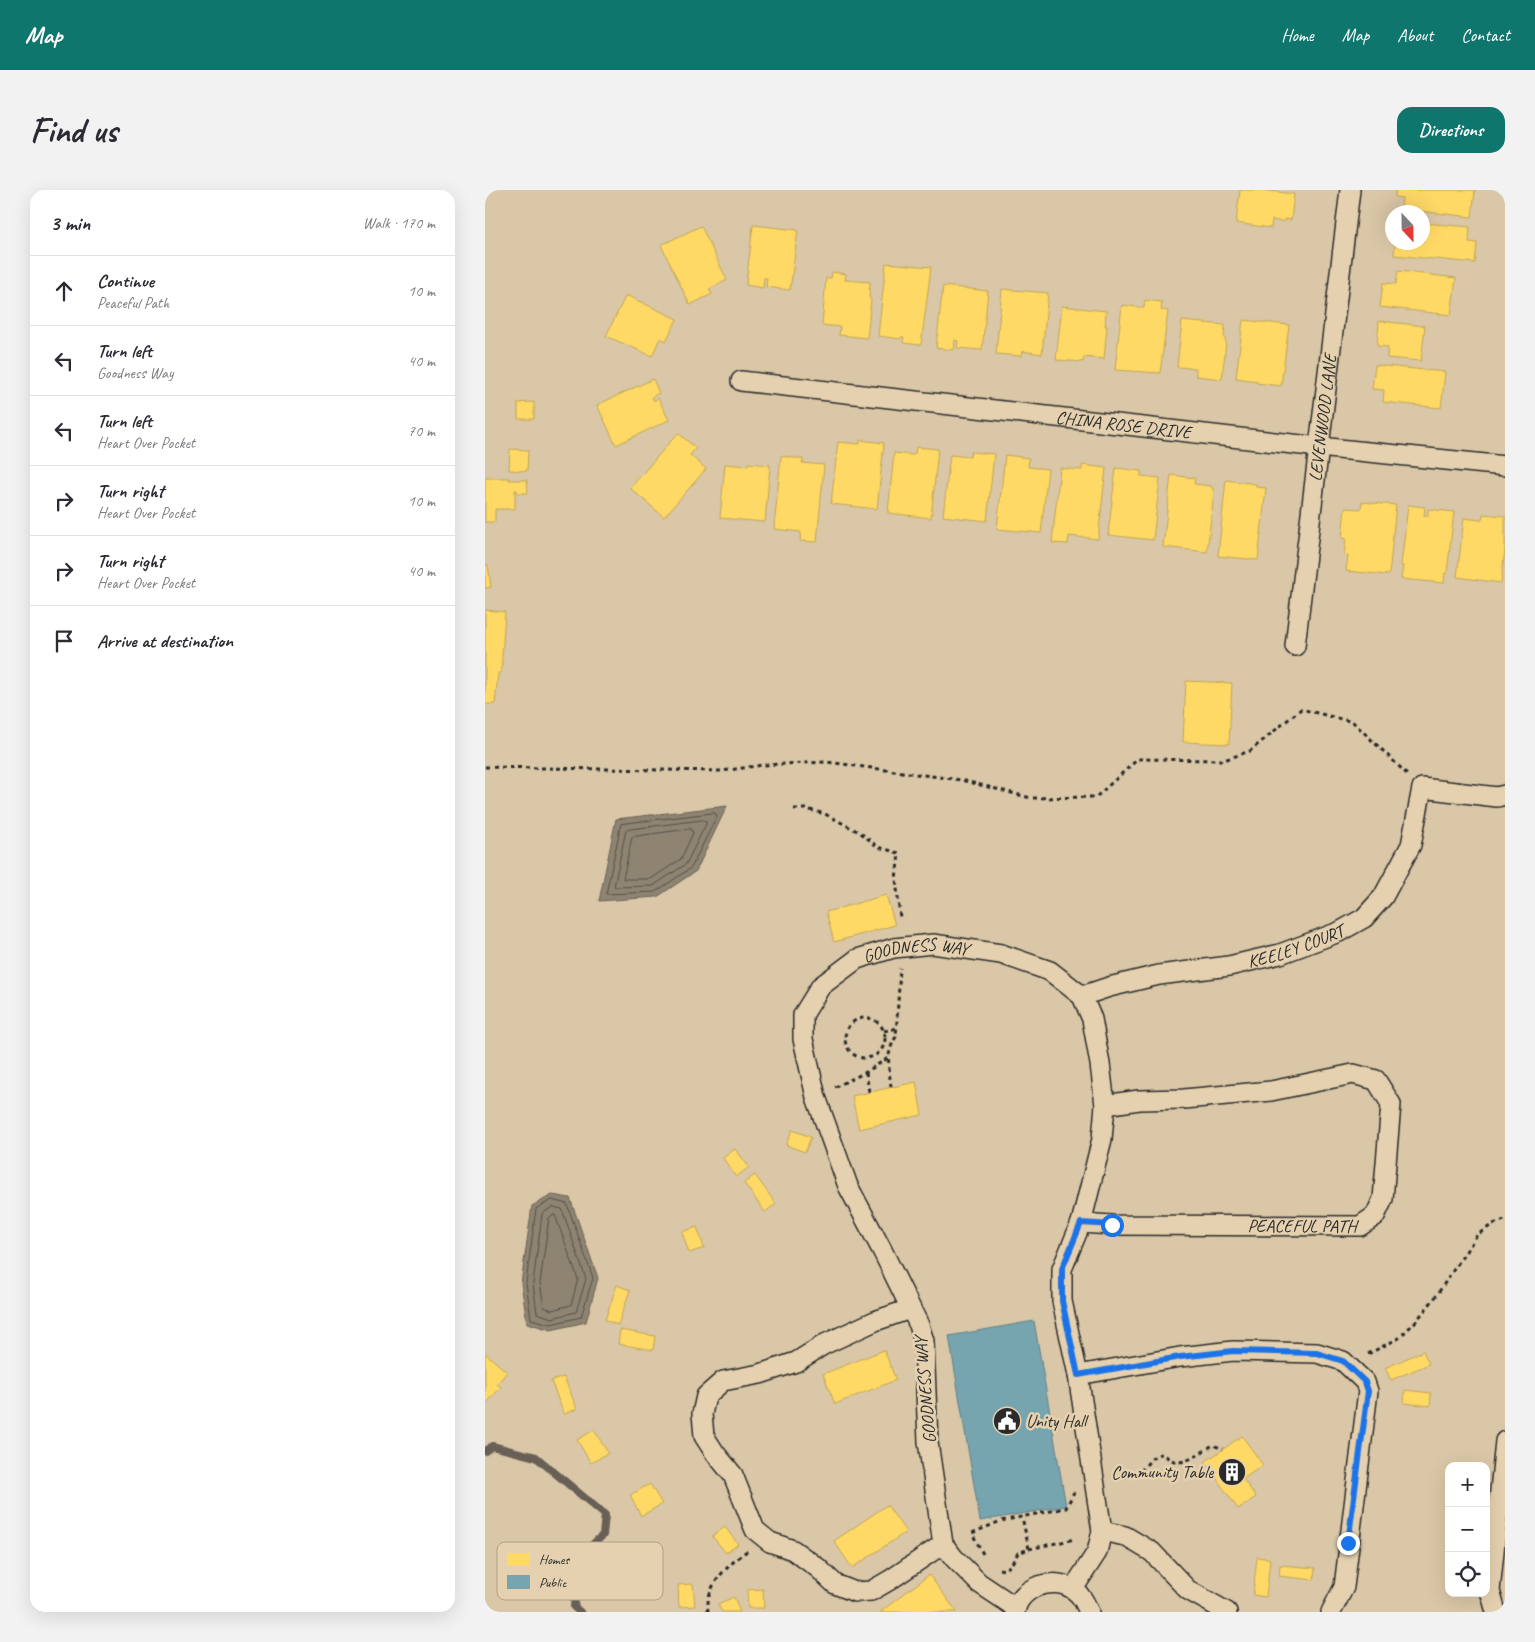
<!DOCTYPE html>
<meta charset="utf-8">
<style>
:root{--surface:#fff;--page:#f2f2f3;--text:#2b2b33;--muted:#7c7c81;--line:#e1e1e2;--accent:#0f766e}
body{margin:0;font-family:Caveat,sans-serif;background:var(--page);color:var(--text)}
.controls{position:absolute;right:15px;bottom:15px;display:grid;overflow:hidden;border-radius:10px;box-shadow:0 5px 20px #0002}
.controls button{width:45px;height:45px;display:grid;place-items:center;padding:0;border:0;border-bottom:1px solid var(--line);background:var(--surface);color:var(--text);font:25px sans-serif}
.compass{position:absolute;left:900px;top:15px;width:45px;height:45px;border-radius:50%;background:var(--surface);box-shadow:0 5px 20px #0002;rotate:158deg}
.stop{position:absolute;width:15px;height:15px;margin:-11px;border:4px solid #1a73e8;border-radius:50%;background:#fff}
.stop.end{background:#1a73e8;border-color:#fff;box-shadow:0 1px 5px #0008}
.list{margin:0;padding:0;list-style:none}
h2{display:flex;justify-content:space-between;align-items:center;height:65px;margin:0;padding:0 20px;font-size:21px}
h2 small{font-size:16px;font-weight:400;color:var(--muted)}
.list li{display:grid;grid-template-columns:32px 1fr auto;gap:15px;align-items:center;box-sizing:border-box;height:70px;padding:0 20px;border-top:1px solid var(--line)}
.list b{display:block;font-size:19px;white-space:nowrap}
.list p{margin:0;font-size:16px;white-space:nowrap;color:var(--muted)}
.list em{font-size:16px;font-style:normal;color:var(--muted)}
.icon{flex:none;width:28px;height:28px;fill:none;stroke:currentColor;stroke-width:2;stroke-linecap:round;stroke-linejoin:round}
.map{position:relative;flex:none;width:1020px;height:1422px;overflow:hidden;border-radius:15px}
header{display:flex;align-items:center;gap:30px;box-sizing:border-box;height:70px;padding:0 25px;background:var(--accent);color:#fff}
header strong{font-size:24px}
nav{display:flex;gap:28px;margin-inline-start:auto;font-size:18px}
.intro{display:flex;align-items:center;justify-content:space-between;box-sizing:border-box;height:120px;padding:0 30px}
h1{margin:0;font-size:35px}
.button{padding:12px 22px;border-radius:15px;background:var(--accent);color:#fff;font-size:18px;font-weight:700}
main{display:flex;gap:30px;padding:0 30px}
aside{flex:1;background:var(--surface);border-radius:15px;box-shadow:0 5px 20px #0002}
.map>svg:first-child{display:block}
</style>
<header>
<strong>Map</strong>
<nav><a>Home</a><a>Map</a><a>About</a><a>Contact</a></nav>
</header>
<div class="intro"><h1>Find us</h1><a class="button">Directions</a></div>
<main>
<aside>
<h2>3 min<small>Walk · 170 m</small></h2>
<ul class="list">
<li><svg class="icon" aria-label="ahead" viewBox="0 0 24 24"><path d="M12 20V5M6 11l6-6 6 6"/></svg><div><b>Continue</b><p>Peaceful Path</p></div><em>10 m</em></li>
<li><svg class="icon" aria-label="left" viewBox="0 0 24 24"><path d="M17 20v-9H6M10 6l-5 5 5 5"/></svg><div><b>Turn left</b><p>Goodness Way</p></div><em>40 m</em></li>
<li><svg class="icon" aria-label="left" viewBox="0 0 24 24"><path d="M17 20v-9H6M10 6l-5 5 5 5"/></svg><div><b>Turn left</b><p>Heart Over Pocket</p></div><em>70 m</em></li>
<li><svg class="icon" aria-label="right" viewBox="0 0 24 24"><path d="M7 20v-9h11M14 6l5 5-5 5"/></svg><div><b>Turn right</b><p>Heart Over Pocket</p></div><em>10 m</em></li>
<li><svg class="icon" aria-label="right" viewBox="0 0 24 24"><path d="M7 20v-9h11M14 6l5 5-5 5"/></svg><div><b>Turn right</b><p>Heart Over Pocket</p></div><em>40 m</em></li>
<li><svg class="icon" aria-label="arrive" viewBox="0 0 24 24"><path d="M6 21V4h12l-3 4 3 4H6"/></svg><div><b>Arrive at destination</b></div></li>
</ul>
</aside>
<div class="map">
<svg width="1020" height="1422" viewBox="0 0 1020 1422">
<rect width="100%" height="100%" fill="#dac7a7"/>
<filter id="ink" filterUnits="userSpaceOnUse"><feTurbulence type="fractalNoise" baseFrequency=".02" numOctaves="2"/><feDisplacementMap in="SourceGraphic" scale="10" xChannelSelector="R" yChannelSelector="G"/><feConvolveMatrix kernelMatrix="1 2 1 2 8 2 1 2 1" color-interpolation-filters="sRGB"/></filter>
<g filter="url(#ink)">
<!-- water -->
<g fill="#8f8472" stroke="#676056">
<path d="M242,616L211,681L172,707L114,711L131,629Z"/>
<path d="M67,1005L85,1008L113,1088L101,1132L66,1140L42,1133L36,1093L47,1016Z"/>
</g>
<!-- homes -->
<g fill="#ffd966" stroke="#bfa554">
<path d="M755,0H775L809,4L806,30L799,29V32L787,30L786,38L751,33Z"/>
<path d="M911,0H990L987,27L916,19L917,8L910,7Z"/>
<path d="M938,33L985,37L984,52L992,53L990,73L909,65L910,53L909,52H938Z"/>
<path d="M268,35L313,40L305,100L281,97L282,88H279L278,98L261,95Z"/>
<path d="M216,36L242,90L224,99L227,104L205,115L176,55Z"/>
<path d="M401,73L446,77L436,155L418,153L419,147H416L415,149L393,146Z"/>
<path d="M913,81L971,88L966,125L895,117L898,93L911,94Z"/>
<path d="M347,82L361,84L360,90L385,92L384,107L386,110L382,148L354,145L355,137L337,135L341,88H346Z"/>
<path d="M458,96L503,101L497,160L472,158L473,151L470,150L469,160L451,158Z"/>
<path d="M517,99L563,103L557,164L537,161L536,166L511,164Z"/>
<path d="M141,105L192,129L181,151L175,148L167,166L121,146Z"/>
<path d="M660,110L677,112L676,120L683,121L675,183L630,180L637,115L659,118Z"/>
<path d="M577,116L621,121L620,136H622L619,169L599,167L598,172L571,170Z"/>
<path d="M758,130L804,135L796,196L772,193V191L751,188Z"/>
<path d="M697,131L740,135L739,147L741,152L737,189L711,186V178L692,177Z"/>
<path d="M894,131L940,136L936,171L902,168L903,157L892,156Z"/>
<path d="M890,175L960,182L956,218L898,212L899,200L887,199Z"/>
<path d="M168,189L174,203L167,207L169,211L173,208L184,230L131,255L112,215Z"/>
<path d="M49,212V229H33V213Z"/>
<path d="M193,243L211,258L205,265L221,279L179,327L145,298Z"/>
<path d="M375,250L399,253L392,319L346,314L353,252L375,254Z"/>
<path d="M431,257L453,259L446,328L403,323L409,263L428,265L430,264Z"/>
<path d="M25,259L43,260L42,281L24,280Z"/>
<path d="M486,262L509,264L502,331L458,326L465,265L485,267Z"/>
<path d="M520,265L544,268L543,277L563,279L556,343L512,339Z"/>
<path d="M296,266L318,269L317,273L339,275L332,352L315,351L316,342L289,339Z"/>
<path d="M263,273L285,275L280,332L235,328L240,274L263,276Z"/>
<path d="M597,275L621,278L613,349L584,346L583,354L567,353L575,278L597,280Z"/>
<path d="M631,278L656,281V286L675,288L668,350L623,345Z"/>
<path d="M686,285L710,288L709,294L726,296L729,302L722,362L678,357Z"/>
<path d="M0,288H24V290H42L43,303H32V300H30V319H10V332H0Z"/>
<path d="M741,290L771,294V297L781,298L773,370L733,366Z"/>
<path d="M877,312L911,315L904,385L861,381L863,366L859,365L861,349L857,348L860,318L876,319Z"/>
<path d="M923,315L940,317L939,326H943V319L969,322L962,383H960L959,393L916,389L918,376H916Z"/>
<path d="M998,324L1020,326V359L1016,393L972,387L979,328L995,330H997Z"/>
<path d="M0,375H3L6,397L0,398Z"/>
<path d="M0,420L20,422L16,483H13L10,514H0Z"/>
<path d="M701,491L747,493L744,554L698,552Z"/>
<path d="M401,705L410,735L349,752L341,722Z"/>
<path d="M431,892L437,925L374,939L367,906Z"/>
<path d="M307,940L326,947L320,962L301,955Z"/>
<path d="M250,959L264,977L251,987L238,968Z"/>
<path d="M270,985L291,1014L280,1022L259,993Z"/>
<path d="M212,1037L219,1058L204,1063L197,1042Z"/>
<path d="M132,1095L145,1100L133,1135L120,1130Z"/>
<path d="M135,1140L170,1146L168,1160L133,1154Z"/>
<path d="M399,1160L411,1190L350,1214L338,1184Z"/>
<path d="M938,1161L944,1174L906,1190L900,1178Z"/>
<path d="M0,1163L22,1182L12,1194L16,1197L0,1215Z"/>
<path d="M79,1187L92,1219L79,1224L66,1191Z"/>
<path d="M920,1200L946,1203L945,1216L919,1213Z"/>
<path d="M109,1240L123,1263L106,1273L92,1250Z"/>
<path d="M757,1246L778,1275L758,1289L771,1307L753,1319L720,1272Z"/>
<path d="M165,1294L177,1314L156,1326L145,1305Z"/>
<path d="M402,1315L421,1342L367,1378L349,1351Z"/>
<path d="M240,1337L253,1354L241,1363L227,1346Z"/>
<path d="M772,1367L785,1369L781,1407L768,1405Z"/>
<path d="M795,1375L830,1378L829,1390L794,1386Z"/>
<path d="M444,1385L472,1422H395Z"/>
<path d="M208,1394L210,1416L194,1417L193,1395Z"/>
<path d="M278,1399L279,1418H263L262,1400Z"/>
<path d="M249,1407L255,1422H237L233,1414Z"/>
</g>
<!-- public -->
<path fill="#76a5af" stroke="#608087" d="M549,1131L581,1316L495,1331L464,1146Z"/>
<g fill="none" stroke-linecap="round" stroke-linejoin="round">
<!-- shore -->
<g stroke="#534f47" stroke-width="1">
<path d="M229,623L231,624L232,626L206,678L170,702L121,704L136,634Z"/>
<path d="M218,630L221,631V634L201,674L168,696L129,697L141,640Z"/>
<path d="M206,639L208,643L196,669L166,689H138L147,647Z"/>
<path d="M67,1010L82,1014L108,1088L96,1127L66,1134L46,1129L41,1093L51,1019Z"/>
<path d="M68,1017L77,1019L101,1089L91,1122L67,1128L52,1123L48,1093L57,1024Z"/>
<path d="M70,1025L93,1089L86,1115L67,1120L59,1117L55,1093L64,1028Z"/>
</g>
<!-- stream -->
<path stroke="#676056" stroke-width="8" d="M0,1261L7,1256L51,1267L120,1325L118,1345L94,1367L89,1417L95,1422"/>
<defs>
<g id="minor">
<path id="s1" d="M256,191L834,257L1020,276"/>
<path id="s2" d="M810,456L865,0"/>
<path id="s3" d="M597,806L624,797L674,785L744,776L795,764L854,742L879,728L898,707L926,655L937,598L1012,607L1020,605"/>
<path id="s4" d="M596,1033L627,1035L875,1036L890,1026L898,1009L906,914L891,890L868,884L786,901L699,909L654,910L620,915"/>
<path d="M425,1119L390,1131L340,1154L311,1172L275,1184L238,1191L221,1206L217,1224L219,1246L230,1263L248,1285L270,1340L285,1352L308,1360L333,1378L350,1394L370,1402L386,1401L405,1390L458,1354"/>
<path d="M593,1185L695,1167L748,1161L832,1163L858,1171L880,1192L883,1201L859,1397L846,1422"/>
<path d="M617,1341L640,1346L667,1362L703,1400L742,1422"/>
<path id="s5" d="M530,1417L494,1393L469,1368L458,1354L443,1252L439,1151L434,1135L398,1062L363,996L331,907L318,849V825L336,796L372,769L409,758L448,754L516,764L565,781L597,806L607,829L615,874L620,915L617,949L596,1033L577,1079V1111L593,1185L617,1341L612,1362L588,1399"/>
<path d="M530,1422C534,1397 569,1385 589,1400C597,1406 600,1413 604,1422"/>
<path d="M1011,1422L1005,1401L1020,1251"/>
</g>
</defs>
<!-- minor casing -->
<use href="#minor" stroke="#2b2b2b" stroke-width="22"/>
<!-- path -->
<g stroke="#2b2b2b" stroke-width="3" stroke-dasharray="4 4" stroke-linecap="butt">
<path d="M0,577L237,581L278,575L342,572L476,590L546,608L611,607L653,569L739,570L765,561L816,519L868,532L923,585"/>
<path d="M309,619H321L340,624L376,643L393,657L414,663L411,689L415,728"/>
<circle cx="380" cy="848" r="20"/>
<path d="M399,841L412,838"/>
<path d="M381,882L384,902"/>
<path d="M350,897L381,882L403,868"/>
<path d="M406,897C404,878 400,864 411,847L415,778"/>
<path d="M883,1164L914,1148L932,1130L949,1109L992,1045L1008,1034L1020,1030"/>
<path d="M641,1287C645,1286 650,1285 653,1283C663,1276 665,1264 679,1264C694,1282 713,1264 728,1255L738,1259"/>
<path d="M544,1359L590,1349"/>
<path d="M498,1364L487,1343L516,1331L581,1318L589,1302"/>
<path d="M514,1379L519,1380L526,1375L533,1363L544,1359L537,1327"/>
<path d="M223,1422C220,1394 243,1376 263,1360"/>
</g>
<!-- minor -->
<use href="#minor" stroke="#e5d1af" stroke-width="19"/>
</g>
</g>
<g fill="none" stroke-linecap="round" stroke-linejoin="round" filter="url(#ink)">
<!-- route -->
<path stroke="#1a73e8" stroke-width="6" d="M627,1035L596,1033L577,1079V1111L593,1185L695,1167L748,1161L832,1163L858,1171L880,1192L883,1201L863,1353"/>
</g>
<!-- icons -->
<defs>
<symbol id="civic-disc" viewBox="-11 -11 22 22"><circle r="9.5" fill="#2b2b2b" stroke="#e5d1af"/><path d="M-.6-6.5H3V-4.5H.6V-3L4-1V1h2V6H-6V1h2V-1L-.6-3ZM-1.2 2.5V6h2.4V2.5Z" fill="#fff"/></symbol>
<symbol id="building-disc" viewBox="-11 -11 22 22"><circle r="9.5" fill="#2b2b2b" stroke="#e5d1af"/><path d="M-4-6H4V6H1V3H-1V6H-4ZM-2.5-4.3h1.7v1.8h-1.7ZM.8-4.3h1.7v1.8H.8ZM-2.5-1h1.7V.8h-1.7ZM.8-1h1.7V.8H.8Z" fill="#fff"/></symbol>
</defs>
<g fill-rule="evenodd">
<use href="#civic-disc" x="506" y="1215" width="32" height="32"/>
<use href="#building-disc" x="731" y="1266" width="32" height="32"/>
</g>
<g text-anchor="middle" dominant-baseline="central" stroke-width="5" stroke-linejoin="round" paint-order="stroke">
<!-- street labels -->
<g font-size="18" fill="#2b2b2b" stroke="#e5d1af">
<text stroke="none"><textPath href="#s2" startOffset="230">LEVENWOOD LANE</textPath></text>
<text stroke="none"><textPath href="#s1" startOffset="385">CHINA ROSE DRIVE</textPath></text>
<text stroke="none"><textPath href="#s3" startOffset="220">KEELEY COURT</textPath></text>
<text stroke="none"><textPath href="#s5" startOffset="791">GOODNESS WAY</textPath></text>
<text stroke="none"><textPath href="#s4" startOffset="221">PEACEFUL PATH</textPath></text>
<text transform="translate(440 1200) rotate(-95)">GOODNESS WAY</text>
</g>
<!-- poi labels -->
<g font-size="18" fill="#2b2b2b" stroke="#e5d1af" text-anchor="start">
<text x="541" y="1231">Unity Hall</text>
<text x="728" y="1282" text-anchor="end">Community Table</text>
</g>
</g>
<!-- legend -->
<rect x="12" y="1352" width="166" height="58" rx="8" fill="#e5d1af" stroke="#ad9f87" stroke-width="1"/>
<rect x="22" y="1363" width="23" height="13" fill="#ffd966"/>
<rect x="22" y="1385" width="23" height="14" fill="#76a5af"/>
<g font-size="14" fill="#2b2b2b">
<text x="54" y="1374">Homes</text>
<text x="54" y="1397">Public</text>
</g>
</svg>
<div class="controls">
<button>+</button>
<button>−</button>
<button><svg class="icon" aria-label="locate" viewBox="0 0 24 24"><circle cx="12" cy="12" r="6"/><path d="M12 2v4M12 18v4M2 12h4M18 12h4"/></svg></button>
</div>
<svg class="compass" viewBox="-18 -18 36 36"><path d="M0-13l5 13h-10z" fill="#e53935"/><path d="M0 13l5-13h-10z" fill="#7c7c81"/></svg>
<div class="stop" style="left:627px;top:1035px"></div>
<div class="stop end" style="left:863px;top:1353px"></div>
</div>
</main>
